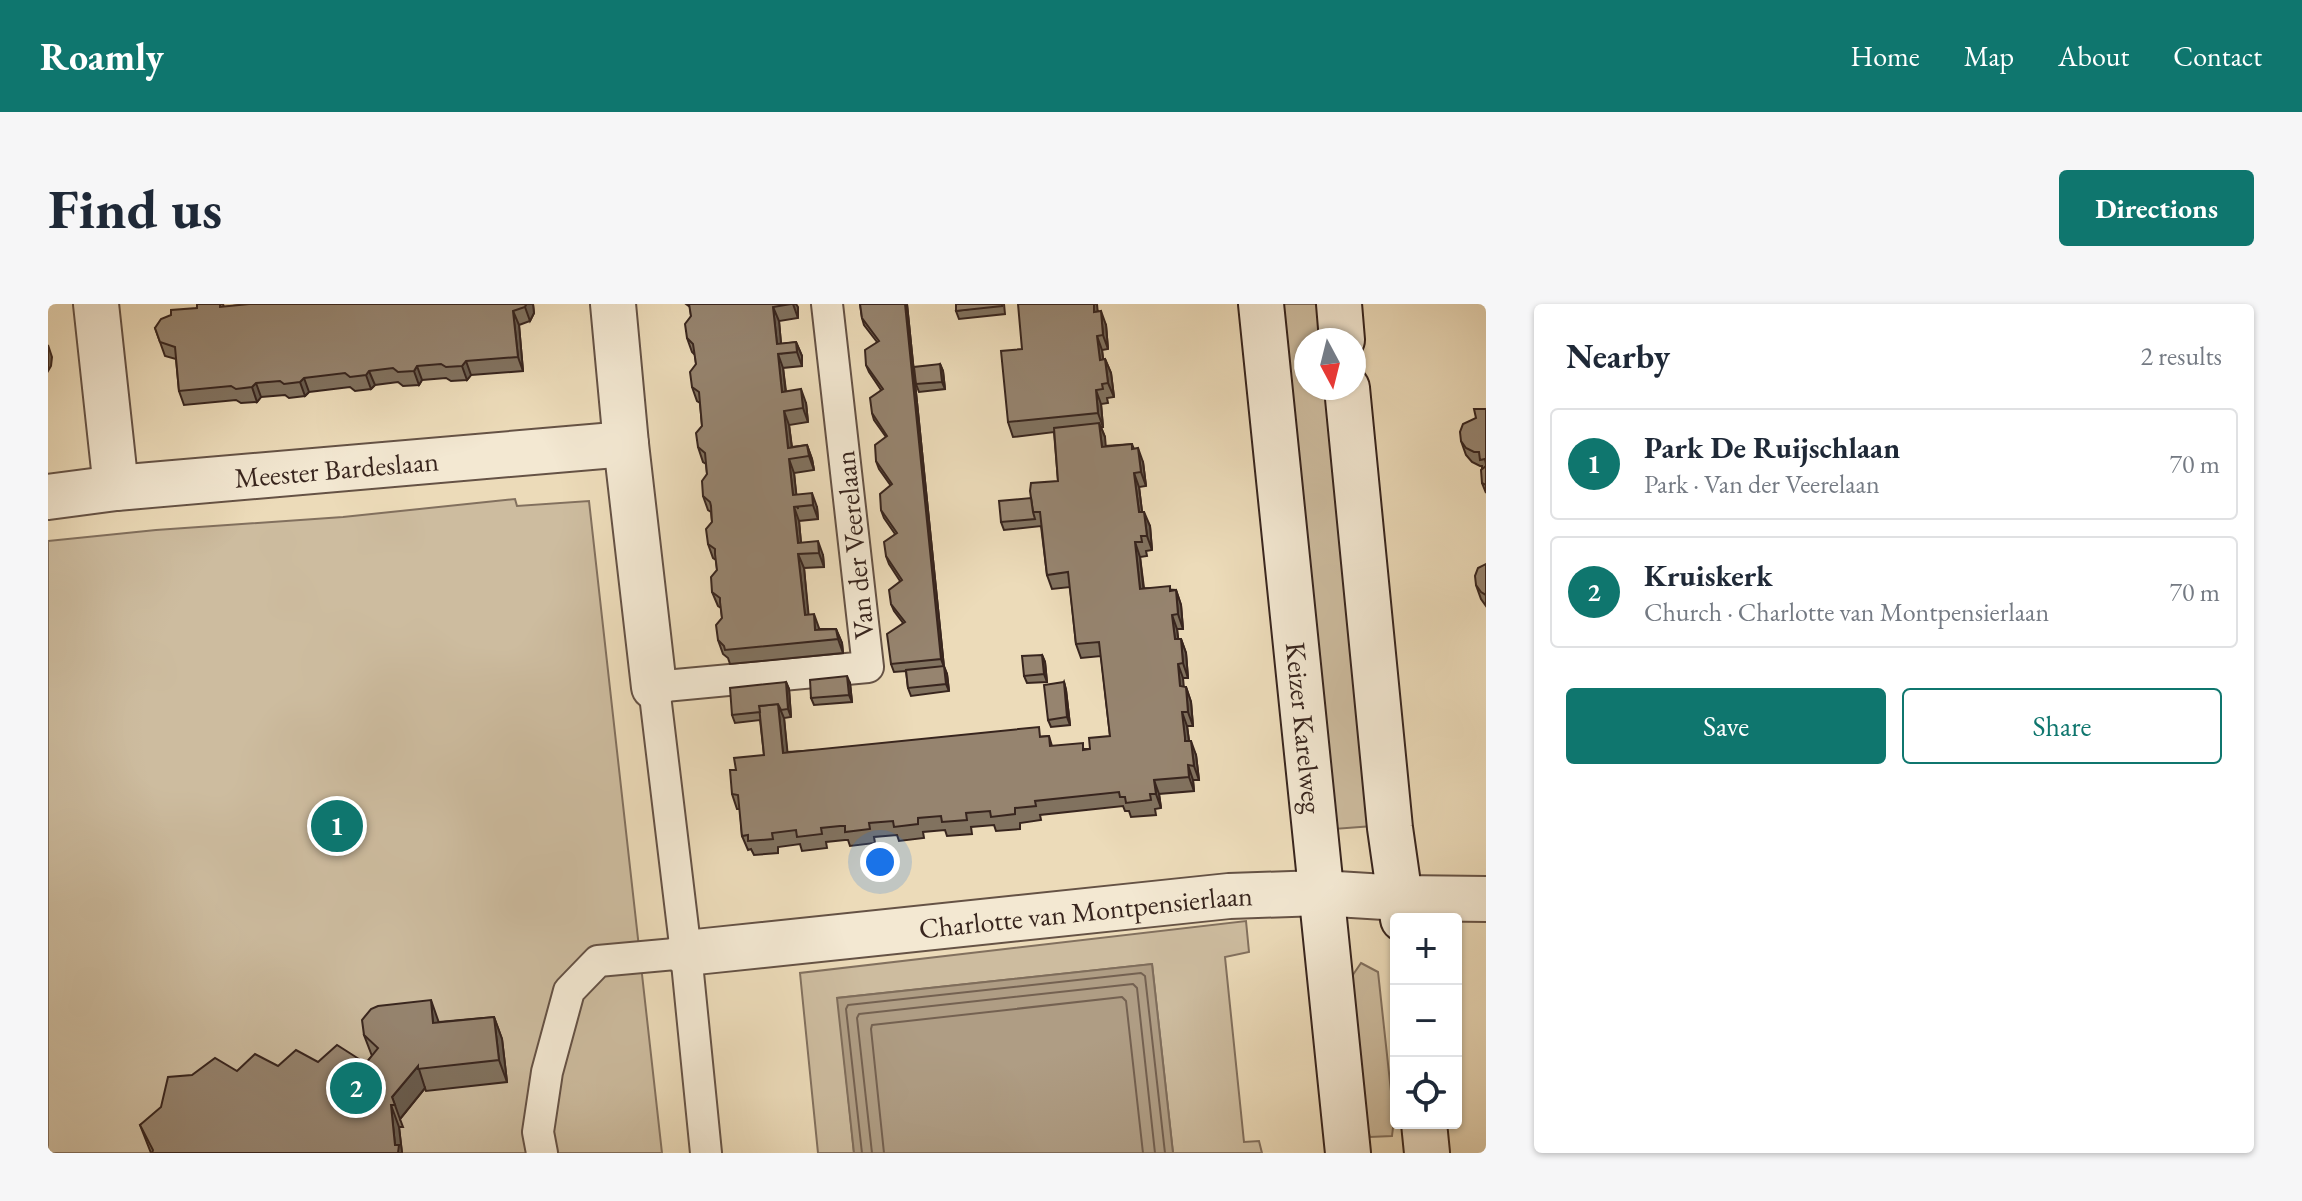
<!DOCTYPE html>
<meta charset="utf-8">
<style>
:root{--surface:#fff;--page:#f6f6f7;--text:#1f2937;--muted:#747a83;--line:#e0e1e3;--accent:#0f766e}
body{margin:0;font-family:"EB Garamond",serif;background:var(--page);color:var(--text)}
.controls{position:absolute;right:24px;bottom:24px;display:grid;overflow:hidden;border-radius:8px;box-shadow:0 2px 6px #0004}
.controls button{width:72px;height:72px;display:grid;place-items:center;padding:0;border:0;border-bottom:2px solid var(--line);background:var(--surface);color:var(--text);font:40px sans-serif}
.compass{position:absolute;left:1246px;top:24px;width:72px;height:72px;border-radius:50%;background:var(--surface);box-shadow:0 2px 6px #0004;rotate:173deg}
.you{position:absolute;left:832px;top:558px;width:28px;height:28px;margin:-20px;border:6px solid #fff;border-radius:50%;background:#1a73e8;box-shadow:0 0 0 12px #1a73e833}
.badge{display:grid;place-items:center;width:52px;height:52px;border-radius:50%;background:var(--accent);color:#fff;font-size:26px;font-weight:700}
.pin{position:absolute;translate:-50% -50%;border:4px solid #fff;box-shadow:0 2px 8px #0006}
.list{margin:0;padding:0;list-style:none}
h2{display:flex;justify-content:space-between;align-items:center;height:104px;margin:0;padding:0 32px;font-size:34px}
h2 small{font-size:26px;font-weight:400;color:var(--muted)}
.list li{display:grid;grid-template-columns:52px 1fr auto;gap:24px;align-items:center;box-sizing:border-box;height:112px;margin:0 16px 16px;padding:0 16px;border:2px solid var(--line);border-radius:8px}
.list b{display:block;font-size:30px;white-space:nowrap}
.list p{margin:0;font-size:26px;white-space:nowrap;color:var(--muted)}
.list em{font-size:26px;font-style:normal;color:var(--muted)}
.actions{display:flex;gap:16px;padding:24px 32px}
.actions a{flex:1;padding:18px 0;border:2px solid var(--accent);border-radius:8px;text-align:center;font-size:28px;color:var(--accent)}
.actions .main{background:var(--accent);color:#fff}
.icon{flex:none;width:44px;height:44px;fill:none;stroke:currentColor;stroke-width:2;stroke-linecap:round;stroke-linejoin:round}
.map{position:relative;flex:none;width:1438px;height:849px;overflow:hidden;border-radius:8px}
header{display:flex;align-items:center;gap:48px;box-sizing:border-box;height:112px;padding:0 40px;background:var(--accent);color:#fff}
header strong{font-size:38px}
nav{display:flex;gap:44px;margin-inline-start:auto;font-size:28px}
.intro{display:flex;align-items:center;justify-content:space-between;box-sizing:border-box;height:192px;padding:0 48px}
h1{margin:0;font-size:56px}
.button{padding:20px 36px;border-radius:8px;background:var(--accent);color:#fff;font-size:28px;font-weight:700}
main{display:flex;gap:48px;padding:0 48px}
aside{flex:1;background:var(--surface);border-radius:8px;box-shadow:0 2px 6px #0004}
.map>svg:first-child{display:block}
</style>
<header>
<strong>Roamly</strong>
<nav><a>Home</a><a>Map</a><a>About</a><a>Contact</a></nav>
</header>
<div class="intro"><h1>Find us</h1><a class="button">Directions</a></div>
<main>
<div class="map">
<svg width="1438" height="849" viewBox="0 0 1438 849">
<rect width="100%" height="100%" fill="#ecdbb9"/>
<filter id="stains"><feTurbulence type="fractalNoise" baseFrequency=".0025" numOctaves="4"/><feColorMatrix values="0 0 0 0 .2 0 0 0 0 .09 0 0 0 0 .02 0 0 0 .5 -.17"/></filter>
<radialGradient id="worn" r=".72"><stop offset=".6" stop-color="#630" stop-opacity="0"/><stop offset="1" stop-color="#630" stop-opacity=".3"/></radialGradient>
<!-- green -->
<g fill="#cdbc9f" stroke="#82705e" stroke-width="2">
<path d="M1232,0H1270L1274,36H1258V84H1279L1325,522L1286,525Z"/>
<path d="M467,195L469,202L541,197L614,849H0V237L108,226L295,213Z"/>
<path d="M1198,617L1201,648L1177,653L1196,838L1211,837L1214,849H1125L1104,660L790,694L806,849H770L752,669Z"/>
<path d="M1313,659L1330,668L1346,815L1344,832L1322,833L1311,799L1300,678Z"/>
</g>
<!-- water -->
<path fill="#af9d84" stroke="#7f6d5b" stroke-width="2" d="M1104,660L1125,849H806L789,694Z"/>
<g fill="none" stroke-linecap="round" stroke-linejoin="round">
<!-- shore -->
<g stroke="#746151" stroke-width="2">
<path d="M814,849L798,705L800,701L1093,669L1097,672L1117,849"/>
<path d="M824,849L809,714L811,710L1085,680L1089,684L1107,849"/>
<path d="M836,849L823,725L824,721L1074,693L1078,697L1095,849"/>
</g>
<defs>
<g id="lane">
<path d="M494,849L490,828L499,768L521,687L550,657L638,649"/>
<path d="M658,849L638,649L606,383L820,363L779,0"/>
</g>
<g id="street">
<path d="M48,0L68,184"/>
<path d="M565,0L578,140L606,383"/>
<path id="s1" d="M0,193L68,184L578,140"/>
<path id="s2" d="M638,649L1181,592L1272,589L1353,594L1438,595"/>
</g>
<g id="secondary">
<path id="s3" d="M1213,0L1300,849"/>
<path d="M1291,0L1294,36"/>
<path d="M1299,84L1342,524L1355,615"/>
<path d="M1376,819L1379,849"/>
</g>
</defs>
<!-- lane casing -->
<use href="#lane" stroke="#655245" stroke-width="34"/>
<!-- street casing -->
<use href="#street" stroke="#655245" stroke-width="48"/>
<!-- secondary casing -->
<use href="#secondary" stroke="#38251e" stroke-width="48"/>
<!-- lane -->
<use href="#lane" stroke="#f3e8d2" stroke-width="30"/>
<!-- street -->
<use href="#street" stroke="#f3e8d2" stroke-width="44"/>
<!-- secondary -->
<use href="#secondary" stroke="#f3e8d2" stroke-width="44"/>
</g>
<!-- wall -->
<g fill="#81725f" stroke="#38251e" stroke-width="2">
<path d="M149,0H175L176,3L201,0H485L486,9L482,17L471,21L475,67L423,71L419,76L403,77L398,74L374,76L371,81L355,82L350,78L327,81L323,85L307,87L302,83L261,88L257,92L241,94L237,91L213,93L209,98L193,99L188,96L136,101L131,87L128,55L117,52L107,24L149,4Z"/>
<path d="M638,0H748L750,14L731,17L733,40L748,38L754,52V62L735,64L738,87L758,99L760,118L741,121L744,143L759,141L764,155L766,166L746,169L748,190L769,203L770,215L751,217L753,239L775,251L776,263L756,264L760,311L771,325H788L794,339L795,349L682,360L680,354L675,350L670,336L674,314L673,304L670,302L664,288L669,266L668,256L665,254L660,240L664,218L663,208L660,206L655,192L659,170L658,160L655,158L650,143L654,122L652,99L649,97L644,83L648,60L647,51L644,48L639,34L643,12L642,3Z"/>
<path d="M812,0H859L896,363L899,370L901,387L863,392L860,384L858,367L846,368L843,360L855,319L846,307L843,300L852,277L841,260L838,252L847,230L836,214L833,206L843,182L831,165L828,157L838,133L826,116L824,109L833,86L821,68L818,61L829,38L816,21L814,14Z"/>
<path d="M956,0L957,10L911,15L908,7Z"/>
<path d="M1050,7L1058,21L1060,45L1054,46L1055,55H1057L1063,69L1066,93L1059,94L1060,99L1053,100L1055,123H1053L1057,133V142L1084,140L1086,145L1095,158L1098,182L1091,183L1094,208L1102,222L1104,246L1098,247L1099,252L1092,253L1096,284L1128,286L1133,301L1135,325H1129L1130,335H1133L1138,349L1140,374H1135V383H1138L1143,398L1145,422H1139L1141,437L1148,451L1151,476H1145L1146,487L1111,490L1113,504L1107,505L1108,511L1083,513L1081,507H1077L1075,502L992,511L993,516L972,519V525L948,527L946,521L923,523L924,530L899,532L897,526L875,528L876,534L851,537L849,531L826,533L827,539L802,542L800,536H797L778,538L779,544L754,547L752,540L730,543V549L706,551L703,545L700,546L694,532L692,505H689L684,490L688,466L716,451L712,416L687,419L684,411L738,378L741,385L743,413L736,414L739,448L1001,432L1004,442L1037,445H1042L1062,432L1053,352L1033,354L1028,340L1022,283L1004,285L999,271L993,222L956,226L953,218L983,194L1010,177L1006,128L965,133L960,118L974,45Z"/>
<path d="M892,60L895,67L897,85L871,88L868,80Z"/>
<path d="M1438,105V189L1434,179V162H1432L1424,158L1418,151L1413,137L1428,114Z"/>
<path d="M1438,260V302L1433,295L1428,281Z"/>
<path d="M994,351L997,358L999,378L979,379L976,372Z"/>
<path d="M1016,378L1018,386L1022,421L1003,423L1000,416Z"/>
<path d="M802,379L804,398L766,401L763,394Z"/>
<path d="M446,713L454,735L459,778L378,787L377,784L352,815L355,823H351L354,849H103L92,821L189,767L311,755L313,760L318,759L324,752L316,731L391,718Z"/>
</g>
<!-- shaded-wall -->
<g fill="#695c4e" stroke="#38251e" stroke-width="2">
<path d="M478,0H485L486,9L482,17L477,3Z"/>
<path d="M745,0H748L750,3V14Z"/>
<path d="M857,0H859L896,363L893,355Z"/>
<path d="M1046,0H1049L1051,22L1046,8Z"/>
<path d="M725,3L731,17L734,50L729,40Z"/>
<path d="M465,7L471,21L475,67L470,53Z"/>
<path d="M1053,7L1058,21L1060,45L1055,31Z"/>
<path d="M1049,32L1054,46L1057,70L1052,56Z"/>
<path d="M748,38L754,52V62L749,48Z"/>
<path d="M0,41L4,53L3,62L0,67Z"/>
<path d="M730,50L735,64L739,102L734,88Z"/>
<path d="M1057,55L1063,69L1066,93L1060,79Z"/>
<path d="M418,57L423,71L419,76L414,62Z"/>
<path d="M892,60L895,67L897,85L894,78Z"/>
<path d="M369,62L374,76L371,81L366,67Z"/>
<path d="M321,67L327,81L323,85L318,71Z"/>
<path d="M256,74L261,88L257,92L252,78Z"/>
<path d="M208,79L213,93L209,98L204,83Z"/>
<path d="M753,85L758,99L760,118L755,104Z"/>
<path d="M1048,86L1053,100L1055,123L1050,109Z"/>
<path d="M736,107L741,121L745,154L740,144Z"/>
<path d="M1051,119L1057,133L1059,157L1054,143Z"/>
<path d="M759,141L764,155L766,166L761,152Z"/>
<path d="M1090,144L1095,158L1098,182L1093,168Z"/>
<path d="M741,155L746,169L750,205L745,191Z"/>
<path d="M1086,169L1091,183L1096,223L1091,208Z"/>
<path d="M764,189L769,203L770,215L765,201Z"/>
<path d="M746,203L751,217L754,250L750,239Z"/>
<path d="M1096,208L1102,222L1104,246L1099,232Z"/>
<path d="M770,237L775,251L776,263L771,249Z"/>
<path d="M1087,238L1092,253L1097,299L1092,285Z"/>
<path d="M750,250L756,264L762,325L757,311Z"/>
<path d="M1128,286L1133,301L1135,325L1130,310Z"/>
<path d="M766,310L771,324L772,337L767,326Z"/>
<path d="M1124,311L1129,325L1132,349L1127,335Z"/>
<path d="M788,325L794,339L795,349L790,335Z"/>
<path d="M1133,335L1138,349L1140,374L1135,359Z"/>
<path d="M994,351L997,358L999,378L996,370Z"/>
<path d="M1130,360L1135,374L1137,396L1132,382Z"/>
<path d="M896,362L899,370L901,387L898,380Z"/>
<path d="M799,372L802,379L804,398L801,391Z"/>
<path d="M738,378L741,385L743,413L740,405Z"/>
<path d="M1016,378L1018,386L1022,421L1019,413Z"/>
<path d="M1138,383L1143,398L1145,422L1140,408Z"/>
<path d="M730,400L736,414L741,463L735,449Z"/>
<path d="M1134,408L1139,422L1143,452L1137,437Z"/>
<path d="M1143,437L1148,451L1151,476L1146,462Z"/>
<path d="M1140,461L1145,476L1146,487L1141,473Z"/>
<path d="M1106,476L1111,490L1113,504L1108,490Z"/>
<path d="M383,696L391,719H385Z"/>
<path d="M446,713L454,735L459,778L451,756Z"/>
<path d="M370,762L377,784L352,815L344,793Z"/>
<path d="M343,801L351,823L354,849H350L347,841Z"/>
</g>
<!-- building -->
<g fill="#96846f" stroke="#38251e" stroke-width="2">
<path d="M149,0H172V3L201,0H478L477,3L465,7L470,53L418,57L414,62L398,63L393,60L369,62L366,67L350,68L345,64L321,67L318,71L302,73L297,69L256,74L252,78L236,80L232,77L208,79L204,83L188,85L183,82L131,87L127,43L112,38L107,24L113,15L123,11V6L149,4Z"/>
<path d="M641,0H743L725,3L729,40L748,38L749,48L730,50L734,88L753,85L755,104L736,107L740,144L759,141L761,152L741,155L745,191L764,189L765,201L746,203L750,239L770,237L771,249L750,250L757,311L766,310L767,326L788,325L790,335L677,346L676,342L670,336L668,321L674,314L672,298V294L664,288L663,273L669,266L667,250V245L660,240L658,225L664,218L663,202L662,198L655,192L654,177L659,170L657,149L650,143L648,129L654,122L651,88L644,83L642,68L648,60L645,40L639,34L637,20L643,12Z"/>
<path d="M812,0H857L893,355L843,360L839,330L857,318L843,300L841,286L854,276L838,252L836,238L849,229L833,206L832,190L844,180L828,157L827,141L839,132L824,109L822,94L835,85L818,61L817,46L831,37L814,14Z"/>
<path d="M908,0H954V2L908,7Z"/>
<path d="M970,0H1046V8L1053,7L1055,31L1049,32L1052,56L1057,55L1060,79L1054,80L1055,85L1048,86L1050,109L960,118L953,47L974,45Z"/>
<path d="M892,60L894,78L868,80L866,63Z"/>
<path d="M1426,105H1438V160L1437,155L1432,156L1431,148H1426L1418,144L1413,137L1412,128L1415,120L1428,114Z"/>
<path d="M1051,119L1054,143L1084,140V145L1090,144L1093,168L1086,169L1091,208H1096L1099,232H1093L1094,238H1087L1092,285L1122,282V287L1128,286L1130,310L1124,311L1127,335H1133L1135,359L1130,360L1132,382L1138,383L1140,408H1134L1137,434V437H1143L1146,462L1140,461L1141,473L1106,476L1108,490H1102L1103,496L1078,499L1077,493H1072L1071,488L987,497L988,502L967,504V510L943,513L942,507L918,509L919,516L894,518L893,512L870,514V520L846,523L845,517L821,519L822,525L797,528V522H792L773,524L774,530L749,533L748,526L724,529L725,535L700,537V531L694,532L690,491L684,490L682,466H688L686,454L716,451L711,402L730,400L735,449L991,423L992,433L1001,432L1002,442L1035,439V446L1042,445L1041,434L1062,432L1051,338L1028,340L1020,268L999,271L992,208H985L982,187L983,179L1010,177L1006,124Z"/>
<path d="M1438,162V181L1434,179L1433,166Z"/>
<path d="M983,194L985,208L987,215L953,218L951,197Z"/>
<path d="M1438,260V291L1433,288L1428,281L1427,272L1430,264Z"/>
<path d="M994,351L996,370L976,372L974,352Z"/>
<path d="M896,362L898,380L860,384L858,366Z"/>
<path d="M799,372L801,391L763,394L762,376Z"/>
<path d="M738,378L740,405L733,406L730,400L711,402L712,408L684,411L682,384Z"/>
<path d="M1016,378L1019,413L1000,416L996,381Z"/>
<path d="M383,696L385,719L446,713L451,756L370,765V762L344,793L347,801H343L347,841H351L350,849H104L105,846L92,821L113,803L120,773L144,771L167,754L189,767L207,750L230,762L248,746L270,758L289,741L311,755L312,760L318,759L330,744L316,731L314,716L323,705L330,702Z"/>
</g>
<g text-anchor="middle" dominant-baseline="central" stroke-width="6" stroke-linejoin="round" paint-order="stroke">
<!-- street labels -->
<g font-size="28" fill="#38251e" stroke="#f3e8d2">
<text stroke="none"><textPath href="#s1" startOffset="290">Meester Bardeslaan</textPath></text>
<text transform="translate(806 241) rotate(-96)">Van der Veerelaan</text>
<text stroke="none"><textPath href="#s3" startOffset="426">Keizer Karelweg</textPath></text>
<text stroke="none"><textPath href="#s2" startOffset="402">Charlotte van Montpensierlaan</textPath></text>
</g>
</g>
<rect width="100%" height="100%" filter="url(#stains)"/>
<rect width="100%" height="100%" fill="url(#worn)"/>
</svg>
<div class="controls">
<button>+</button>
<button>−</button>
<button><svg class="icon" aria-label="locate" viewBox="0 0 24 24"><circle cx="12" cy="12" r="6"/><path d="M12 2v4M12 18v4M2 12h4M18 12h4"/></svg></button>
</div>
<svg class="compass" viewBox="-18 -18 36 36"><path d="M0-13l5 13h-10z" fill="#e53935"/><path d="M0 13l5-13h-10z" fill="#747a83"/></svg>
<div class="you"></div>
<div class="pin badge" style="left:289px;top:522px">1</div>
<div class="pin badge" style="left:308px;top:784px">2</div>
</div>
<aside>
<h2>Nearby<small>2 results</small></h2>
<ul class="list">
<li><span class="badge">1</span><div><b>Park De Ruijschlaan</b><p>Park · Van der Veerelaan</p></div><em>70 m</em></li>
<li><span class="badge">2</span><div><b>Kruiskerk</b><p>Church · Charlotte van Montpensierlaan</p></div><em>70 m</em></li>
</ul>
<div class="actions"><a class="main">Save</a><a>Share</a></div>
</aside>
</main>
